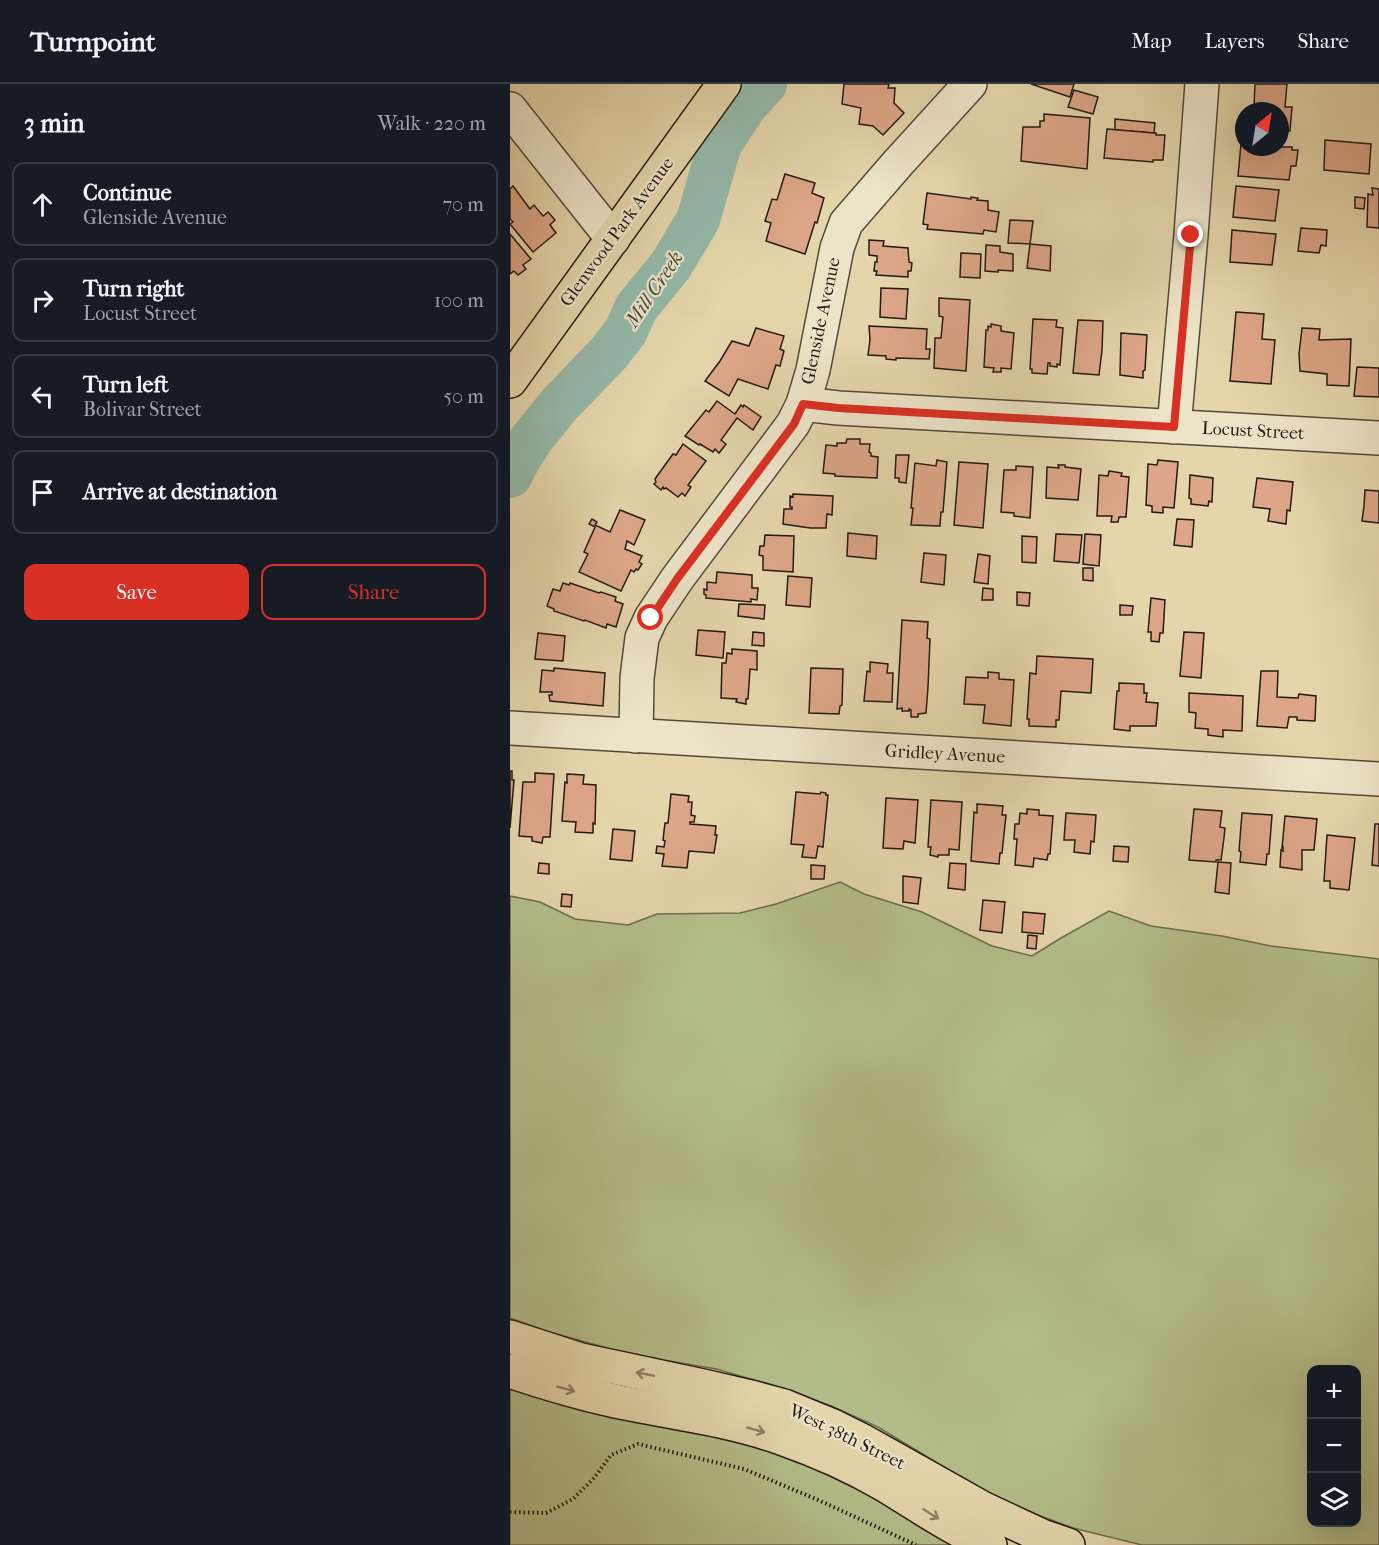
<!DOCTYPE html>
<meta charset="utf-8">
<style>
:root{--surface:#171b24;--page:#242831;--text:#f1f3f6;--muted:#9ea1a6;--line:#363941;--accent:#d93025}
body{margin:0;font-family:"IM FELL French Canon",serif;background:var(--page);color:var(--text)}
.controls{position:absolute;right:18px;bottom:18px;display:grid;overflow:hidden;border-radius:12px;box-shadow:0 6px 24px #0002}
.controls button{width:54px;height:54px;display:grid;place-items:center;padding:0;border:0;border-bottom:2px solid var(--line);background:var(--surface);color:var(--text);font:30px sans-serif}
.compass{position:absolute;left:725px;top:18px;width:54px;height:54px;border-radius:50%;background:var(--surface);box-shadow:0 6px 24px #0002;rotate:30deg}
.stop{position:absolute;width:18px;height:18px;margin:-14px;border:4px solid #d93025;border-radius:50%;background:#fff}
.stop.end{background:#d93025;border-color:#fff;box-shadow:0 2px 6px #0008}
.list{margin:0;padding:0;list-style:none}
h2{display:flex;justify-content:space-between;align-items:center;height:78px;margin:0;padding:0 24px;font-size:26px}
h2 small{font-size:20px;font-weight:400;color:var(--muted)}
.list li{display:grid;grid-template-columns:39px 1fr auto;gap:18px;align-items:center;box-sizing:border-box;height:84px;margin:0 12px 12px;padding:0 12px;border:2px solid var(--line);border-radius:12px}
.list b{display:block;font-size:22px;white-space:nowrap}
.list p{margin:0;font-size:20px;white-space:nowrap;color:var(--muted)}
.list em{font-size:20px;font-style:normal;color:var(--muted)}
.actions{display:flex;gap:12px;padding:18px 24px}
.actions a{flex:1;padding:14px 0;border:2px solid var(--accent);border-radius:12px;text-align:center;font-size:21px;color:var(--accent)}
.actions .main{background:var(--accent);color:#fff}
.icon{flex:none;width:33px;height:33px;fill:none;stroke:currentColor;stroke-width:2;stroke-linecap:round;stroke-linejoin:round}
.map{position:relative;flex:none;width:869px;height:1461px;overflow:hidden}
header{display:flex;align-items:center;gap:36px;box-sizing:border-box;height:84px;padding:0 30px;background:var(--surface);border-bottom:2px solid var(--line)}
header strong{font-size:28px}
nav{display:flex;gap:33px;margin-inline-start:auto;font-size:21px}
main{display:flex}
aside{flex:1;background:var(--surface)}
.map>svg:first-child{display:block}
</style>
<header>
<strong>Turnpoint</strong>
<nav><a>Map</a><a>Layers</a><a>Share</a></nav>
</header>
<main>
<aside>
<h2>3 min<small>Walk · 220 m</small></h2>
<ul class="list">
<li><svg class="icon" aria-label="ahead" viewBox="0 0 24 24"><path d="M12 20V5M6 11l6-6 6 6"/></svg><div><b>Continue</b><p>Glenside Avenue</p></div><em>70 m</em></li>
<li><svg class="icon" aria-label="right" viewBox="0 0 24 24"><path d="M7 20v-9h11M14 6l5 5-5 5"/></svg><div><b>Turn right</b><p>Locust Street</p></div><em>100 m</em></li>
<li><svg class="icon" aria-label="left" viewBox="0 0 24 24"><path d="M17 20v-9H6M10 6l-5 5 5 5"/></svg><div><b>Turn left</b><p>Bolivar Street</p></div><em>50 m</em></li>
<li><svg class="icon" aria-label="arrive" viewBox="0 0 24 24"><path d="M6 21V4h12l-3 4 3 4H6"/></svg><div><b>Arrive at destination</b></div></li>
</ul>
<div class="actions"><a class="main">Save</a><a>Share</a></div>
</aside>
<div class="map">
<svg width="869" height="1461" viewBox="0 0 869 1461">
<rect width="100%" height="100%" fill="#e4d5ab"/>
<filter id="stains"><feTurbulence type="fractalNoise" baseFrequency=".00333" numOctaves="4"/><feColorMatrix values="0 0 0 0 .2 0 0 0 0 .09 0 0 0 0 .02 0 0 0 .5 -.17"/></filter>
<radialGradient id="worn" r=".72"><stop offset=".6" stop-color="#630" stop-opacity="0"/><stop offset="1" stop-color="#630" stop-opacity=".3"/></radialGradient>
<!-- green -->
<g fill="#b3bd89" stroke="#6c6c4e" stroke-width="1.5" fill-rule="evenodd">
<path d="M330,798L354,810L412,828L482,862L522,872L551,854L599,827L641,842L712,852L761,862L869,875V1461H632L563,1444L490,1417L368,1343L321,1322L255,1299L206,1285L154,1276L101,1265L39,1248L0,1234V812L30,818L65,835L118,841L147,830L230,829L266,820ZM802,1286H846V1438H802Z"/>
<path d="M0,1299L265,1360L459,1461H0Z"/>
</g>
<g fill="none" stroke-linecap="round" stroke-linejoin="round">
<!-- river -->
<path stroke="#95b9a9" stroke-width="44" d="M0,392L10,373L23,353L49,321L99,269L116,247L126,224L161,181L188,136L210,60L235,22L255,0"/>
</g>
<!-- building -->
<g fill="#dda688" stroke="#241a13" stroke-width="1.5">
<path d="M334,0H379L378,4H385L384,19L394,29L373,51L363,42L349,40L351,24L332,20Z"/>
<path d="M521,0H564L560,13Z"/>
<path d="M745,0H777L775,23H782L780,47L770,46V27H746V23H744Z"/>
<path d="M564,6L588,13L583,30L558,23Z"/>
<path d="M534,30L580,34L577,85L511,77L513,43H530V37H534Z"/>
<path d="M605,35L645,39L644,49L605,46Z"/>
<path d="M597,45L644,49H646V51H655L653,76H643V78L594,74Z"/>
<path d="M815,56L861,60L859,90L814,86Z"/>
<path d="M731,60H734V63H782V66H788L786,82H781L779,96L728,92Z"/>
<path d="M275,90L305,99L302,109L314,114L307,139L305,138L295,170L256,157L261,139L255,137L262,115L267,116Z"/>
<path d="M3,102L20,125L24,121L33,132L38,128L45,136L40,141L46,149L23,168L0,140L3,138L0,135V105Z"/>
<path d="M726,102L769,106L765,137L723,133Z"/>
<path d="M862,104L869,105V144L857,143L858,110L863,111Z"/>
<path d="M417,109L461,115V113L468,114L467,116L478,117V126L489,128L486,148L474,146L473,150L417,145L418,141L413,140Z"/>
<path d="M845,113L855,114L854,125L845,124Z"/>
<path d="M500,136L523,137L520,160L498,159Z"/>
<path d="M791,144L817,146L816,162L811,161L809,169L788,167Z"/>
<path d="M722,146L766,150L762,181L720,178Z"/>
<path d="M0,150L21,175L13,181L16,185L8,191L4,187L0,190Z"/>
<path d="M359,156L374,157L373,162L398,164L399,178L402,179L401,187H398V193L366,191L367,187H364L365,178H367V172L359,171Z"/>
<path d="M520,160L541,162L540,187L517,184Z"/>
<path d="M476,161L490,162V168L503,170V187L488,186V188L475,187Z"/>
<path d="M451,169L471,170L470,194L450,193Z"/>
<path d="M371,204L398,205L396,235L370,233Z"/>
<path d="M429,214L460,216L456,287L424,284L425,254H431L433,233L429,232Z"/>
<path d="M726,228L754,230L752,255L765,256L761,300L720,297Z"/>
<path d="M523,235L547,236L546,243L553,244L550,281L547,280V283L540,282V279H538L537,290L522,289V285H520Z"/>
<path d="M568,236L593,237L592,266L589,291L563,289Z"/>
<path d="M481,240L491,242V247L504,249L501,285L491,284V288H483L484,284L474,283L476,246H478V242L481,243Z"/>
<path d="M359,242L417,245L416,265H420L419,275L386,274V276L376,275V272L358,271L360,256Z"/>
<path d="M246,244L274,252L270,265L274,267L270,282L266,281L258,305L228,295L219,312L195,297L210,277L222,257L239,262Z"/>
<path d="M792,244L810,245L809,256L841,255L839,302L817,301V290L790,287L789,270Z"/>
<path d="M611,249L637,251L635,286L633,287V294L610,291Z"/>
<path d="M847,283L869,284V313L844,312Z"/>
<path d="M207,317L225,330L231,321L233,323L234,321L251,333L243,346L227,334L211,356L216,360L209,369L205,365L203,368L190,360L189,361L175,352L196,326L199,328Z"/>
<path d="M337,355H350V360H360L359,368L361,369V372L368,373L367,394L325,392V390L313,389L316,361L327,362V359H336Z"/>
<path d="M173,360L196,377L178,401L181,403L175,412L172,409L168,413L156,404L154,405L153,403L151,406L144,400L146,398L145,395L163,370L166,371Z"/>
<path d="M386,371H399L396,399L389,398V394H385Z"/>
<path d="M427,376L437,378L433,428H431L430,442L401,441L403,424H401L405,379L426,382Z"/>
<path d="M648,376L668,378L664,424L653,423V429L642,428V422L636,421L638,380L647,381Z"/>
<path d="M449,378L478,380L473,444L444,441Z"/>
<path d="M548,381H555V383L571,385L568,416L536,414L537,383L549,384Z"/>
<path d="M506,382L523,383L520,434L504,432V429L491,428L494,386H506Z"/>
<path d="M599,387L612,389L611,392L619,393L616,433H609L608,438H601L602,432H587L589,391L598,392Z"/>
<path d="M680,391L703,394L702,418L699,417L698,422L681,420V415L679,414Z"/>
<path d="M747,394L783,398L780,427L777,426L776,440L758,437L760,425L743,423Z"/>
<path d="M855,406L869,407V439L852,437L854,422Z"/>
<path d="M283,410L323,412L322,431L317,430L316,444H300L273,440L274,425H282V423H280V412L283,413Z"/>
<path d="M110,426L135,436L124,461L117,457L115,465L132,472L129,478L132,480L128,486L126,485L124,488L121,486L111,507L69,488L78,470L74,468L85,443L79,440L82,435L87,438L85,441L100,448Z"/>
<path d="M667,435L684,436L682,463L664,461Z"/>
<path d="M338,449L367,452L366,475L337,472Z"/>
<path d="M546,450L572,451L569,479L544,477Z"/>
<path d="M575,450L591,451L589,482L573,480Z"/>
<path d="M255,451L284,452L283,488L253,486V472L249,471L250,462H254Z"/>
<path d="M512,452L527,453L526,479L512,478Z"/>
<path d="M414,469L436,471L434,501L411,498Z"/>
<path d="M468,470L480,472L478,500L464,498Z"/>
<path d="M573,484H583V497L573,496Z"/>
<path d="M207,488L242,491V504H248L247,516L241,515V518L196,514V511L194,510V505L197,506V498L206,499Z"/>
<path d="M278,492L302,494L300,523L276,521Z"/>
<path d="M53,499L59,501L60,499L89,509L91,508L106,513L105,517L113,520L106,543L97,540L96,544L75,536L74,537L44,527V525L37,522L43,505L50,507Z"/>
<path d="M473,504L483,505V516H472Z"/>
<path d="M507,508L520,509L519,522L507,521Z"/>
<path d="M641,514L655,516L653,549H650L649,558L641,557V548H638Z"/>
<path d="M229,520L255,521L254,535L228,532Z"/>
<path d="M610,521L623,522L622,531H610Z"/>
<path d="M392,536L418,538L417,554L420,555L418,603L416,629L408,630V633H401V626L399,625V627H392V624L387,625Z"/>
<path d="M188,546L215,548L213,574L186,571Z"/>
<path d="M243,548L254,549V562L242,561Z"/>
<path d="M674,548L694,549L691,594L670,592Z"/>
<path d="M28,549L55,552L53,577L25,575Z"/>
<path d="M222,565L247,567V586L240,585L238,615H236V620L226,618L227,615L211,614L212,579H216L217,569L222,570Z"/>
<path d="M527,572L583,575L581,609L551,607L549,636H546V643L519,642V635H517L520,589L526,590Z"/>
<path d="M360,578L378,580L377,589H383L382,618L354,617L357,587L360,588Z"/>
<path d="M44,584L95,589L93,622L40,617L39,611H42V608H30L32,586L44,587Z"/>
<path d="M301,584L333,585L332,621L330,622L329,630L299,629Z"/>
<path d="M751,587H768L767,613L788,614L789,610L806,612L805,637L787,636V633H779L777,644L747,642Z"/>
<path d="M478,588L489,589V595L504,596L501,642L473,639L475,621L454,620L456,593L478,594Z"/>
<path d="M609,599L634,600V609H637L636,618L648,619L646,642H620V647L604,645L607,607H609Z"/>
<path d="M679,609L733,612L732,647L713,646V653L698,651V645L685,644L686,629L679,628Z"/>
<path d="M0,687H2V696H4L0,744Z"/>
<path d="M25,689L44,690L40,753H33L32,759L22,757V753L9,752L13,698H25Z"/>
<path d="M57,690L74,691L73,700L86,701L85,740L83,739V749L65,748L66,738L52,737L55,698L57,699Z"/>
<path d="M286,708L310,710L311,708L316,709V711H318L313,763L308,762L306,774L292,773L294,761L281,760Z"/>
<path d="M161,710L179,712L178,718H182L181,731L185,732L184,738H180V740L206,742L205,751H207L204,769L179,767L177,784L152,782L154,770L146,769L147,762L154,763L155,757L153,756L155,739H158Z"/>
<path d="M376,714L408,716L405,759L394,757L393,765L373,764Z"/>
<path d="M421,716L452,718L449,766L439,765V771H428V773L420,771L421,763H418Z"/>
<path d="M467,720L493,722L492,731H496L492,769H490L489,780L461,777L464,728L467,729Z"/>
<path d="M517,725L529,726V731L543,732L540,770H538L537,776L524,774L523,783L505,781L507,755H504L505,740H509L510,729L517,730Z"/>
<path d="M684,725L712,727L710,743L715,744L714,754L711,776H706V778L679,776Z"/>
<path d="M556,729L586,731L584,758L581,757L580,770L564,768L565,756H554Z"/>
<path d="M732,729L762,731L759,770H757L756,781L730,778L731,768L729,767Z"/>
<path d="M775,732L807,735L804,766H792V786L770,783L771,766L773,767V763L772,764Z"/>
<path d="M865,740H869V782L862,781Z"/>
<path d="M103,745L125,747L122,777L100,775Z"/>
<path d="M817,751L845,754L839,806L820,804V797H814Z"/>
<path d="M604,762L619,763L618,778L603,777Z"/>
<path d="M708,778L721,779L719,810L705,808Z"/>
<path d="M29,779L39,780V790L28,789Z"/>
<path d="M440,779L456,780L455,806L438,804Z"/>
<path d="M301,781L315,782L314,795H301Z"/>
<path d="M393,792L411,794L408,820L393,818Z"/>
<path d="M52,810L62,811L61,823L51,822Z"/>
<path d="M473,816L495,818L492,849L470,846Z"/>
<path d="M513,828L535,830L533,850L512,848Z"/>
<path d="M518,851L527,852L526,865L517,864Z"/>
</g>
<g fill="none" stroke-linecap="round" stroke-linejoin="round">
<defs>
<g id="minor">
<path d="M0,25L103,155"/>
<path d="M293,320L328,324L869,354"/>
<path d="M664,343L681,151L692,0"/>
<path d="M0,644L869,695"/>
<path d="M126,652L127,594L132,554L141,534L167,495L283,340L293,320L303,286L327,164L336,139L388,79L460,0"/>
</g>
<g id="major">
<path d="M0,297L214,0"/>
<path d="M0,1253L71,1276L193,1302L241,1313L274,1322L323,1342L351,1356L472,1424L532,1452L558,1461"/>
<path d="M0,1287C35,1299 70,1309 105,1317C162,1329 219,1335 274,1355C308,1367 342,1382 373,1400C408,1421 442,1445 480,1461"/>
</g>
</defs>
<!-- minor casing -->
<use href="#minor" stroke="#544939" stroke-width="36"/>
<!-- major casing -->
<use href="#major" stroke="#241a13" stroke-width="36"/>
<!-- path -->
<path stroke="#241a13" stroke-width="4" stroke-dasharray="1.5 3" stroke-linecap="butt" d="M0,1428L36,1429L63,1415L84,1394L101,1371L128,1360L234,1385L306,1415L406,1461"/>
<!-- minor -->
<use href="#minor" stroke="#ede4c8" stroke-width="33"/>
<!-- major -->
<use href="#major" stroke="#e4d5ab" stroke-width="33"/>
</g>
<!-- one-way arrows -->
<defs><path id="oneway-shaft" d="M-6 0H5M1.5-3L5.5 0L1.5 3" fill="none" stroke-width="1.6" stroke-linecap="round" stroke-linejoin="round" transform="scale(1.5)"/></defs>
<g stroke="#8e8167">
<use href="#oneway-shaft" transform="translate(135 1290) rotate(-169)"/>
<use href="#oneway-shaft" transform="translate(56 1305) rotate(15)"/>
<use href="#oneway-shaft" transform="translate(246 1346) rotate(16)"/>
<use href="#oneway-shaft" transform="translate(421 1430) rotate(32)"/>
</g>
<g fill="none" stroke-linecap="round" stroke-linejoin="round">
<!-- route -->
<path stroke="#d93025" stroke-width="8" d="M141,534L167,495L284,340L293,320L328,324L664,343L681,151"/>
</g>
<g text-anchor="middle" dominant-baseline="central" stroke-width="4.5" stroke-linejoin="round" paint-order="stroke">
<!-- street labels -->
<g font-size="18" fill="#241a13" stroke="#ede4c8">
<text transform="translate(107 148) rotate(-54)">Glenwood Park Avenue</text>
<text transform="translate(311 237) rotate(-78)">Glenside Avenue</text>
<text transform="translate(743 347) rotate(3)">Locust Street</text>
<text transform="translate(435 670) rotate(3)">Gridley Avenue</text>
<text transform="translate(337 1353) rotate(26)">West 38th Street</text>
</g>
<!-- water labels -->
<g font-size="20" font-style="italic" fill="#464a40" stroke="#ede4c8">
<text transform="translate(144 205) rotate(-56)">Mill Creek</text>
</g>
</g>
<rect width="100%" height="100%" filter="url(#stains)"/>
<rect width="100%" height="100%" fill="url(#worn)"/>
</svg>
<div class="controls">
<button>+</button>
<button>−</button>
<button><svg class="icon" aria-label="layers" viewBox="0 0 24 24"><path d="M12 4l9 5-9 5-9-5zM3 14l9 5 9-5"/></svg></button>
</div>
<svg class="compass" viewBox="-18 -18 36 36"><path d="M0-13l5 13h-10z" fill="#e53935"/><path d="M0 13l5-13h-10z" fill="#9ea1a6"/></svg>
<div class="stop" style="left:141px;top:534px"></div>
<div class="stop end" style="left:681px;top:151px"></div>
</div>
</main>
